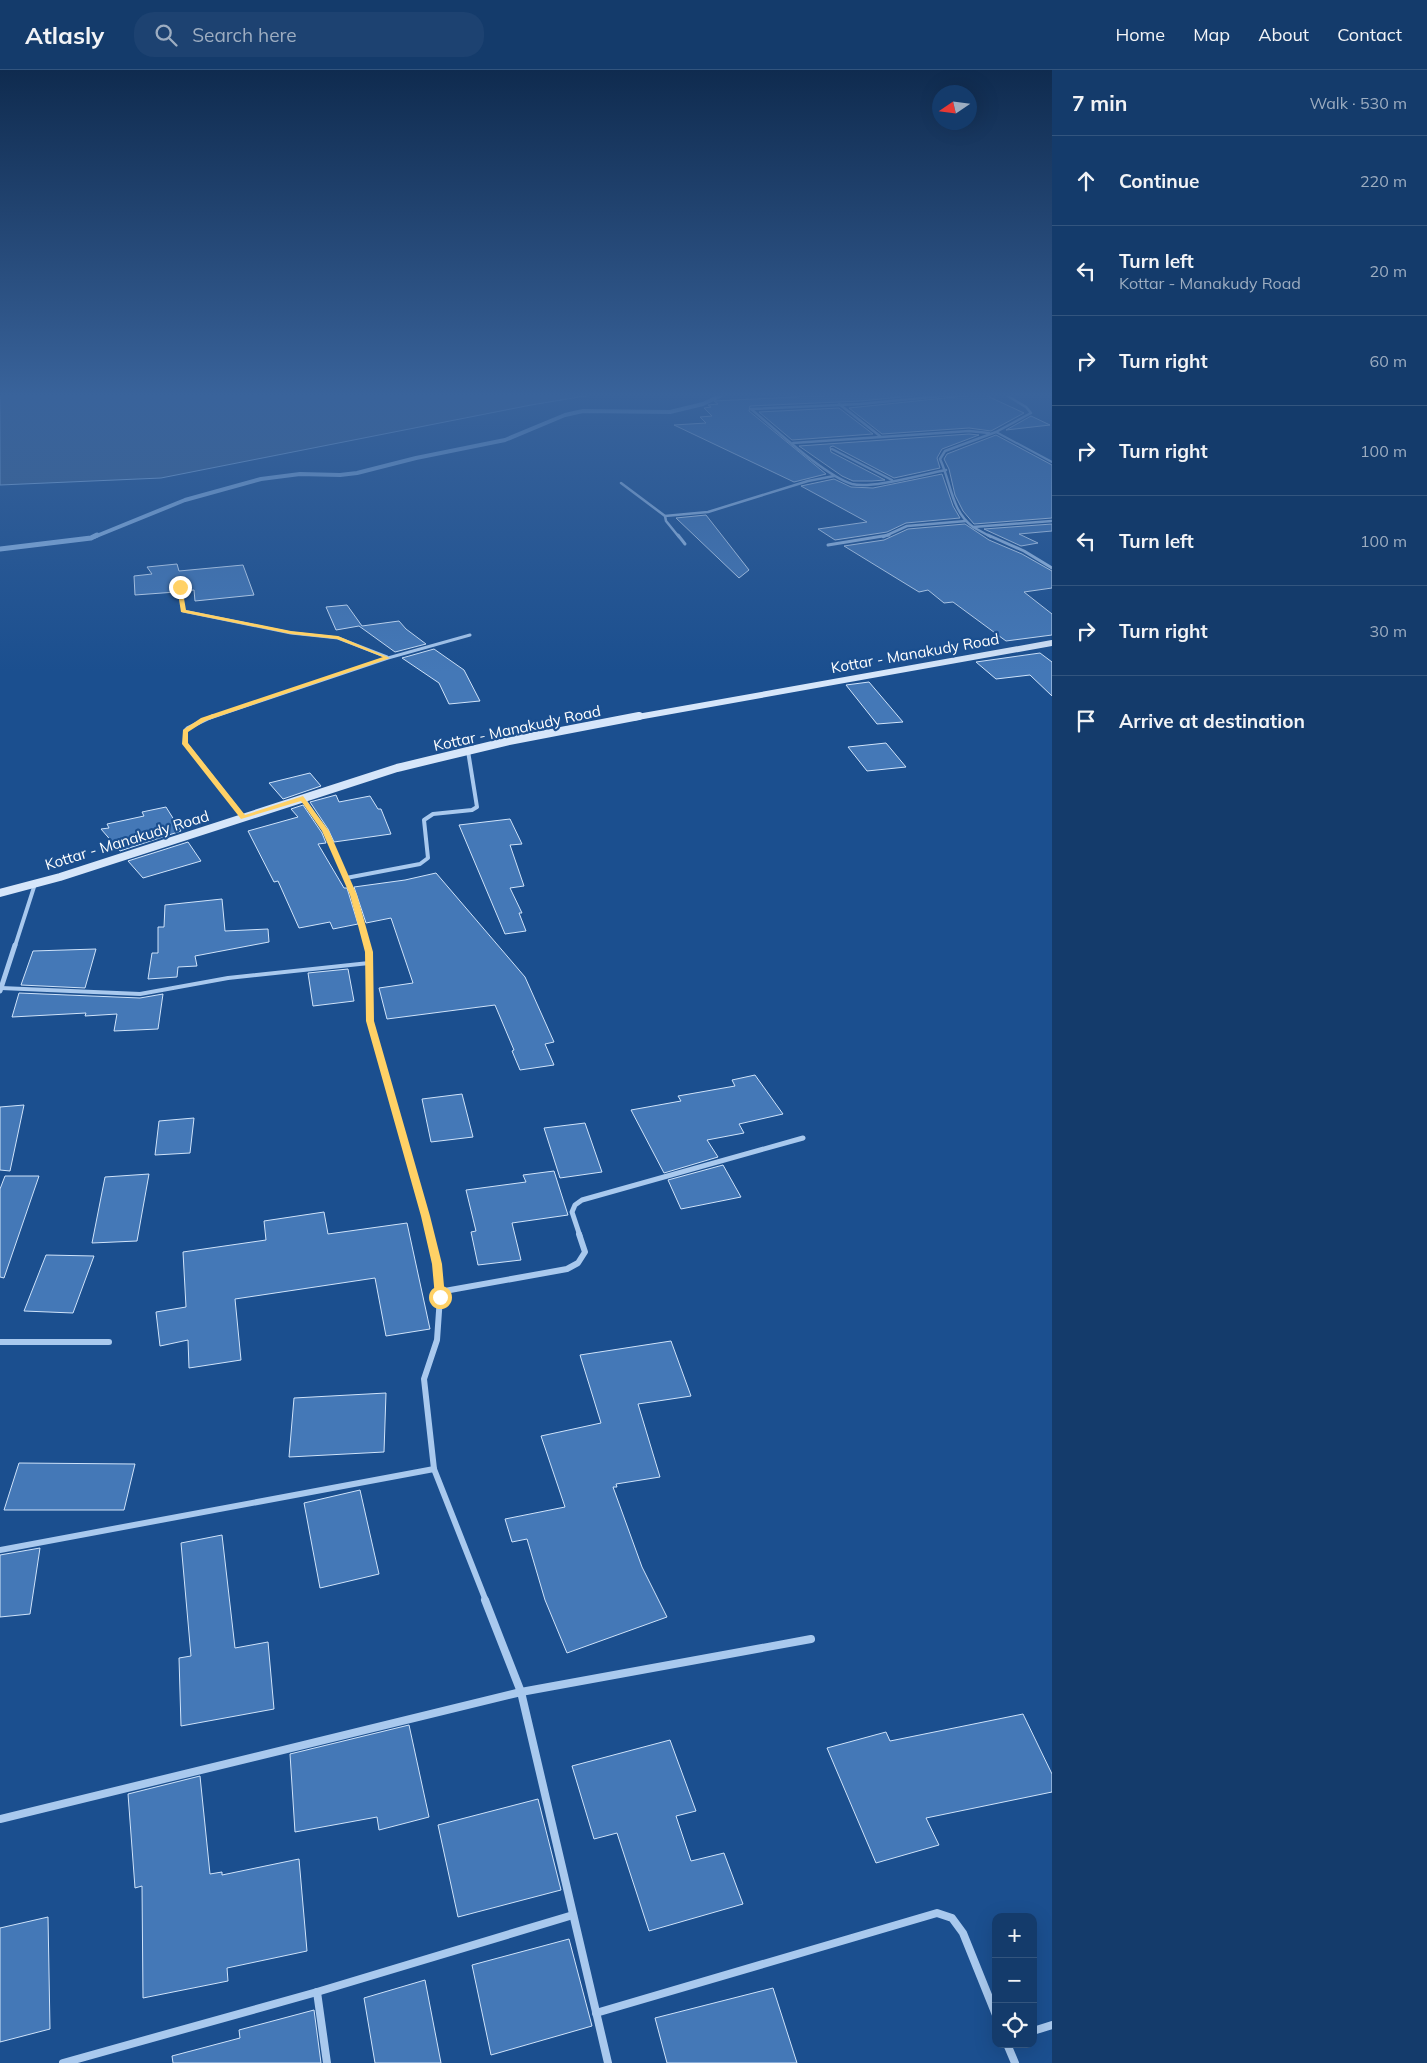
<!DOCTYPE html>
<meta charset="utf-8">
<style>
:root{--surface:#143b6b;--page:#1d4271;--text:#f1f3f6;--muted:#9dadc1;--line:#33557e}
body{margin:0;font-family:Mulish,sans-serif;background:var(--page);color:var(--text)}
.controls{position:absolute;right:15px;bottom:15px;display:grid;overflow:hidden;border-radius:10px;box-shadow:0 5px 20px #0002}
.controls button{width:45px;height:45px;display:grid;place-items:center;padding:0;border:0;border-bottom:1px solid var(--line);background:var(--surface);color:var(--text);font:25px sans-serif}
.compass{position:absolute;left:932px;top:15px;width:45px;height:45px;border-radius:50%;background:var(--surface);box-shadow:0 5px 20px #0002;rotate:257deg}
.stop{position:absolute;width:15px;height:15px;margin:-11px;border:4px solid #ffd166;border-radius:50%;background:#fff}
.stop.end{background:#ffd166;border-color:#fff;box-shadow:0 1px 5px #0008}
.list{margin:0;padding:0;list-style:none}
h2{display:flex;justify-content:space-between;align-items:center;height:65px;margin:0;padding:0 20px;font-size:21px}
h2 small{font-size:16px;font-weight:400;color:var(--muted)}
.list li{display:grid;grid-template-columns:32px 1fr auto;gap:15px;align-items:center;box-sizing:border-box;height:90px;padding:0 20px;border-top:1px solid var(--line)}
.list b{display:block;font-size:19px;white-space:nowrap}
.list p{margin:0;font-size:16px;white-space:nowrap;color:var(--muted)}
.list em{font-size:16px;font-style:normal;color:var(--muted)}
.icon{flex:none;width:28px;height:28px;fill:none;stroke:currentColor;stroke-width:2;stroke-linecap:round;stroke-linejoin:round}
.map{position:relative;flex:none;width:1052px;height:1993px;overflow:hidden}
header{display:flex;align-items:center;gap:30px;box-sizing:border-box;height:70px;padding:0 25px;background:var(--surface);border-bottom:1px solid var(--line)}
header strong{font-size:24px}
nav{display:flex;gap:28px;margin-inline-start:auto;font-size:18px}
.search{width:350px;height:45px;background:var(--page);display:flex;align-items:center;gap:12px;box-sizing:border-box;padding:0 18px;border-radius:20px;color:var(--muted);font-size:19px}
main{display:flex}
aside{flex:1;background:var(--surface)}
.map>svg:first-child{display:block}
</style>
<header>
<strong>Atlasly</strong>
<div class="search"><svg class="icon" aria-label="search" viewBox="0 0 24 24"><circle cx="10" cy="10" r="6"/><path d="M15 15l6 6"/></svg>Search here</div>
<nav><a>Home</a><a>Map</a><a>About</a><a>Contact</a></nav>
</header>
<main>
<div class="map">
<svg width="1052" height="1993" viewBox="0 0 1052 1993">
<rect width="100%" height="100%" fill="#1b4f8f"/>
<!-- water -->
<path fill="#3c6290" stroke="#9cc4f0" d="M0,323H603L531,335L161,408L0,415Z"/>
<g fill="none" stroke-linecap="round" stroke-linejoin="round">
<!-- stream-far1 -->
<path stroke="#9cc4f0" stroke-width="4" d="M94,467L185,430L261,409L300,404L340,405L357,403L416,388L505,370L565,345L583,341L670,342L703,334L726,323"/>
<!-- stream -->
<path stroke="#9cc4f0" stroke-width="5" d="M0,479L91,468L97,465"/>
</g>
<!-- building -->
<g fill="#4478b7" stroke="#cfe3fa">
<path d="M835,323H942L860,331L750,336L749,341L826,404L794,412L674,355L706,353L700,347L712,346L704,338L711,337L708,335L718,334L714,331L836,325Z"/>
<path d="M983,324L1024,343L991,361L969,358L882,364L849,338Z"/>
<path d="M839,338L873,364L792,370L759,342Z"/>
<path d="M1031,346L1050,355L1006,360Z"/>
<path d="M969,364L979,365L942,379L937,388L940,398L894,408L833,376L830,377L831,382L885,410L872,411H853L842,406L799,376Z"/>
<path d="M996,365L1052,395V448L974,454L963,441L955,425L949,399L944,389L947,384Z"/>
<path d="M942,404L953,436L960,448L906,453L887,462L835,470L818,459L867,452L801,416L834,409L851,417L873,418Z"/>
<path d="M706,445L749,500L739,508L676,448Z"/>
<path d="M965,454L989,470L1022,484L1052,501V518L1024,522L1052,544V565L1006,571L953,532L944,533L928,520L919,522L844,476L884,470L908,459Z"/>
<path d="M1052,454V461L1019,464L1038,473L1021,476L984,459Z"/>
<path d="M177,494L179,501L243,495L254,525L195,531L194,520L183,521L182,515L179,514L176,516V522L135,525L134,506L152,504L147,497Z"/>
<path d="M347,535L362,556L399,551L406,559L426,574L395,582L359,556L336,560L326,537Z"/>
<path d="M434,579L464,600L480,631L449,634L439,613L402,588Z"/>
<path d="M1040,583L1052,592V626L1030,605L996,609L976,592Z"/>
<path d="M869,612L903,652L877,654L846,615Z"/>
<path d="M886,673L906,697L867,701L848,677Z"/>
<path d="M310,703L321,716L283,729L269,713Z"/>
<path d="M336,725L339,732L370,726L378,739H381L391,764L334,772L328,759L310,732Z"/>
<path d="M303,735L322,763L326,773L318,774L344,818H347L358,854L333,859L330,852L299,858L278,811L274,812L248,761L298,747L291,739Z"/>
<path d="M166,737L181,761L120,781L101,759L109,758L107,754L144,746L142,742Z"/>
<path d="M510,749L522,774L510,775L524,816L510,818L522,843H519L526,861L505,864L459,755Z"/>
<path d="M188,772L201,791L143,808L128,791Z"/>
<path d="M436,803L525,907L554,972L545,974L554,995L520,1000L512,981L514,980L495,935L387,949L379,918L413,913L391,848L366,853L354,817L405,810Z"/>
<path d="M222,829L225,861L268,859L269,872L195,886L197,896L178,897L177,907L148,909L152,883H158V857H164L165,835Z"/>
<path d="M96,879L85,918L21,915L33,881Z"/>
<path d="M348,899L354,931L313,936L308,903Z"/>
<path d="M19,923L140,928L163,924L158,959L114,961L117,944L85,946L86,943L12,947Z"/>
<path d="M755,1005L783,1044L739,1054L744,1063L707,1070L718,1087L664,1103L631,1040L681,1031L678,1026L735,1016L732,1010Z"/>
<path d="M462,1024L473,1067L431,1072L422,1029Z"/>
<path d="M24,1035L10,1101L0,1100V1037Z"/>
<path d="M194,1048L190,1083L155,1085L159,1051Z"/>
<path d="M585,1053L602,1102L560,1108L544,1058Z"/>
<path d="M723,1095L741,1127L681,1139L668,1110Z"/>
<path d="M554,1101L568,1145L512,1153L521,1190L478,1195L471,1162L476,1161L466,1120L526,1112L523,1105Z"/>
<path d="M149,1104L137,1171L92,1173L105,1107Z"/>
<path d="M5,1106H39L4,1208L0,1207V1119Z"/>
<path d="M324,1142L328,1164L407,1153L430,1259L386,1266L375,1208L235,1229L241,1290L189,1298L188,1270L160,1276L156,1242L186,1237L183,1182L266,1170L264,1151Z"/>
<path d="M46,1185L94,1186L73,1243L24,1241Z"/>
<path d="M671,1271L691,1326L638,1334L660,1407L616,1414L617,1417H613L642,1497L667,1547L567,1583L545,1530L527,1469L512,1472L505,1449L565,1437L541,1366L601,1353L580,1285Z"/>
<path d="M386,1323L384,1382L289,1387L294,1328Z"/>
<path d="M19,1393L135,1394L124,1440H4Z"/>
<path d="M360,1420L379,1504L320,1518L304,1433Z"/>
<path d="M222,1465L235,1578L268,1572L274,1639L181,1656L179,1588L191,1586L181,1473Z"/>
<path d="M40,1478L30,1544L0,1547V1485Z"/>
<path d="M1023,1644L1052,1704V1722L926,1748L939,1775L876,1793L827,1678L886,1662L890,1671Z"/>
<path d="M409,1655L429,1747L379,1760L377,1747L295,1762L290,1684Z"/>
<path d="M670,1670L696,1741L676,1746L691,1791L724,1783L743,1834L649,1861L617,1763L594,1769L572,1696Z"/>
<path d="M200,1706L210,1804L222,1802V1805L299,1789L307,1881L227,1898L228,1911L143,1928L142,1816L135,1818L128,1724Z"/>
<path d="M538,1729L561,1820L458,1847L438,1755Z"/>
<path d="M48,1847L50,1959L0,1972V1858Z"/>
<path d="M569,1869L592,1956L491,1985L472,1895Z"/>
<path d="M425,1910L441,1993H375L364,1928Z"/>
<path d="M773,1918L797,1993H667L655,1948Z"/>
<path d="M314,1940L321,1993H173L172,1986L240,1968L239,1960Z"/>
</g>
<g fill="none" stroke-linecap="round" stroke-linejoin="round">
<!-- lane-far1 -->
<path stroke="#a9c9ee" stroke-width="2" d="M996,362L1052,392"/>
<!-- lane -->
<path stroke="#a9c9ee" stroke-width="4" d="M1,918L140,924L228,908L369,893"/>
<!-- street-far5 -->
<g stroke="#a9c9ee" stroke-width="2.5">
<path d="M1003,323L1026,337L1031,343L996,362L945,381L940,389C951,412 951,441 973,457L1052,451"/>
<path d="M839,334L880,366"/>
<path d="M751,339L860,334L973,323"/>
<path d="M751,339C774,358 825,406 852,414C873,419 923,404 946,400"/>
<path d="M793,373L969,361L989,363"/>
<path d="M832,379L892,410"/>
<path d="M621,413L665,446L666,451L679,467"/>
<path d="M665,446L708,442L808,411L834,406"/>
<path d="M973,457L991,467"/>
<path d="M883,467L907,456L966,451"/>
</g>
<!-- street-far4 -->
<g stroke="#a9c9ee" stroke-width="3">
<path d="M678,465L685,474"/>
<path d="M988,465L1024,481L1052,498"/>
<path d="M828,475L889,465"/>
<path d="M179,517L183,541L291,563L338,568L387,587"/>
<path d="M210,648L388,588L470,565"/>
</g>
<!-- street-far3 -->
<g stroke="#a9c9ee" stroke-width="4">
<path d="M213,646L188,658L185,661V673L244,748"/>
<path d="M303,728L325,761L354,825L368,876"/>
<path d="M346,808L420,794L428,788L424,750L433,744L472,740L477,737L468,681"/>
<path d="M15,876L35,814"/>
</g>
<!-- street-far2 -->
<g stroke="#a9c9ee" stroke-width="5">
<path d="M367,875L369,882L370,951L430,1166"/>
<path d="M0,921L15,875"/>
<path d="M580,1166L572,1142L575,1135L582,1130L803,1068"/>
</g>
<!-- street-far1 -->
<g stroke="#a9c9ee" stroke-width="6">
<path d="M430,1164L437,1194L440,1227L437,1270L424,1309L434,1399L486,1531"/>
<path d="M439,1222L567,1199L578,1193L585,1182L579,1164"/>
<path d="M0,1272H109"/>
<path d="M0,1480L434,1399"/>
</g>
<!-- street -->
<g stroke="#a9c9ee" stroke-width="8">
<path d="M485,1530L521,1622L608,1993"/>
<path d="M0,1749L521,1622L811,1569"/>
<path d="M317,1922L327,1993"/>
<path d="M596,1943L937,1843L952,1848L963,1863L996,1945"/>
<path d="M1033,1961L1052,1955"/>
<path d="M1007,1974L1015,1993"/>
<path d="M63,1993L317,1922L573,1845"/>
</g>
<!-- secondary-far1 -->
<path stroke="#d6e6fa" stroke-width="6" d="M632,648L1052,573"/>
<!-- secondary -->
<path stroke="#d6e6fa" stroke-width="8" d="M0,823L60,807L397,698L509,671L639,646"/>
</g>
<!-- sky -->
<linearGradient id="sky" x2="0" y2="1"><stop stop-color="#0f2b4f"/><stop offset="0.54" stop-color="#39639b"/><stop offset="1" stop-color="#39639b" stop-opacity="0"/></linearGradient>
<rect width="1052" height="602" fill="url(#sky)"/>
<!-- route -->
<path fill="#ffd166" d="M180,515L182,517L186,540L291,561L338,566L390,588L205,651L188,662V673L245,745L303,726L329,761L357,825L373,882L374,951L430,1146L442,1194L445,1227L443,1230H436L435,1227L432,1194L421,1146L366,951L365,882L350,825L322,761L301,731L241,749L182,674L183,660L201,648L383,587L337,569L291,564L181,542L177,517Z"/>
<g text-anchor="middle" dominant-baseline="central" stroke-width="4.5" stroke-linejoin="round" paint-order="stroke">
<!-- far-street labels -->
<g font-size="15" fill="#fff" stroke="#1b4f8f">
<text transform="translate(915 583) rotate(-10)">Kottar - Manakudy Road</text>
<text transform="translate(517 658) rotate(-12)">Kottar - Manakudy Road</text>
<text transform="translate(127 770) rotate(-17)">Kottar - Manakudy Road</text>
</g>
</g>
</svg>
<div class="controls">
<button>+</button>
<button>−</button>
<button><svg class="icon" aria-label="locate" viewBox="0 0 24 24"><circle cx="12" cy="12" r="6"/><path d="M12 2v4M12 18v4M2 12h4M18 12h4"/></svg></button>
</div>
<svg class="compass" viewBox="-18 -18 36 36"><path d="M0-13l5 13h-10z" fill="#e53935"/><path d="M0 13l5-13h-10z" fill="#9dadc1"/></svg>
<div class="stop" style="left:440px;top:1227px"></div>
<div class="stop end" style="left:180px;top:517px"></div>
</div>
<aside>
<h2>7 min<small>Walk · 530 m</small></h2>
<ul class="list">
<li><svg class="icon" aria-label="ahead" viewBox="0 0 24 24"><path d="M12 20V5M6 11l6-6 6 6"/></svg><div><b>Continue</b></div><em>220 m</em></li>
<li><svg class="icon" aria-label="left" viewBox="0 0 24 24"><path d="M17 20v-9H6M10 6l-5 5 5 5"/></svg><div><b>Turn left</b><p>Kottar - Manakudy Road</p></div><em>20 m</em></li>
<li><svg class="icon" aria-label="right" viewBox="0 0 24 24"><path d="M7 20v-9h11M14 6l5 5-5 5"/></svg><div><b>Turn right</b></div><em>60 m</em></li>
<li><svg class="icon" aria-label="right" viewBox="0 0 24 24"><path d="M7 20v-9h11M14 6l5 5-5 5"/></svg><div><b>Turn right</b></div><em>100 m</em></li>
<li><svg class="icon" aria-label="left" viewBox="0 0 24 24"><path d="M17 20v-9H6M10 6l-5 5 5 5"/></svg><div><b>Turn left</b></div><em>100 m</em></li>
<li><svg class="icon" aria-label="right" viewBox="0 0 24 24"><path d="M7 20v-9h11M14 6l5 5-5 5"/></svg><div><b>Turn right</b></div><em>30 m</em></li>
<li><svg class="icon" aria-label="arrive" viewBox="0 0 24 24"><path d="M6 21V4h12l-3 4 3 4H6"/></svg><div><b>Arrive at destination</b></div></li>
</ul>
</aside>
</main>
